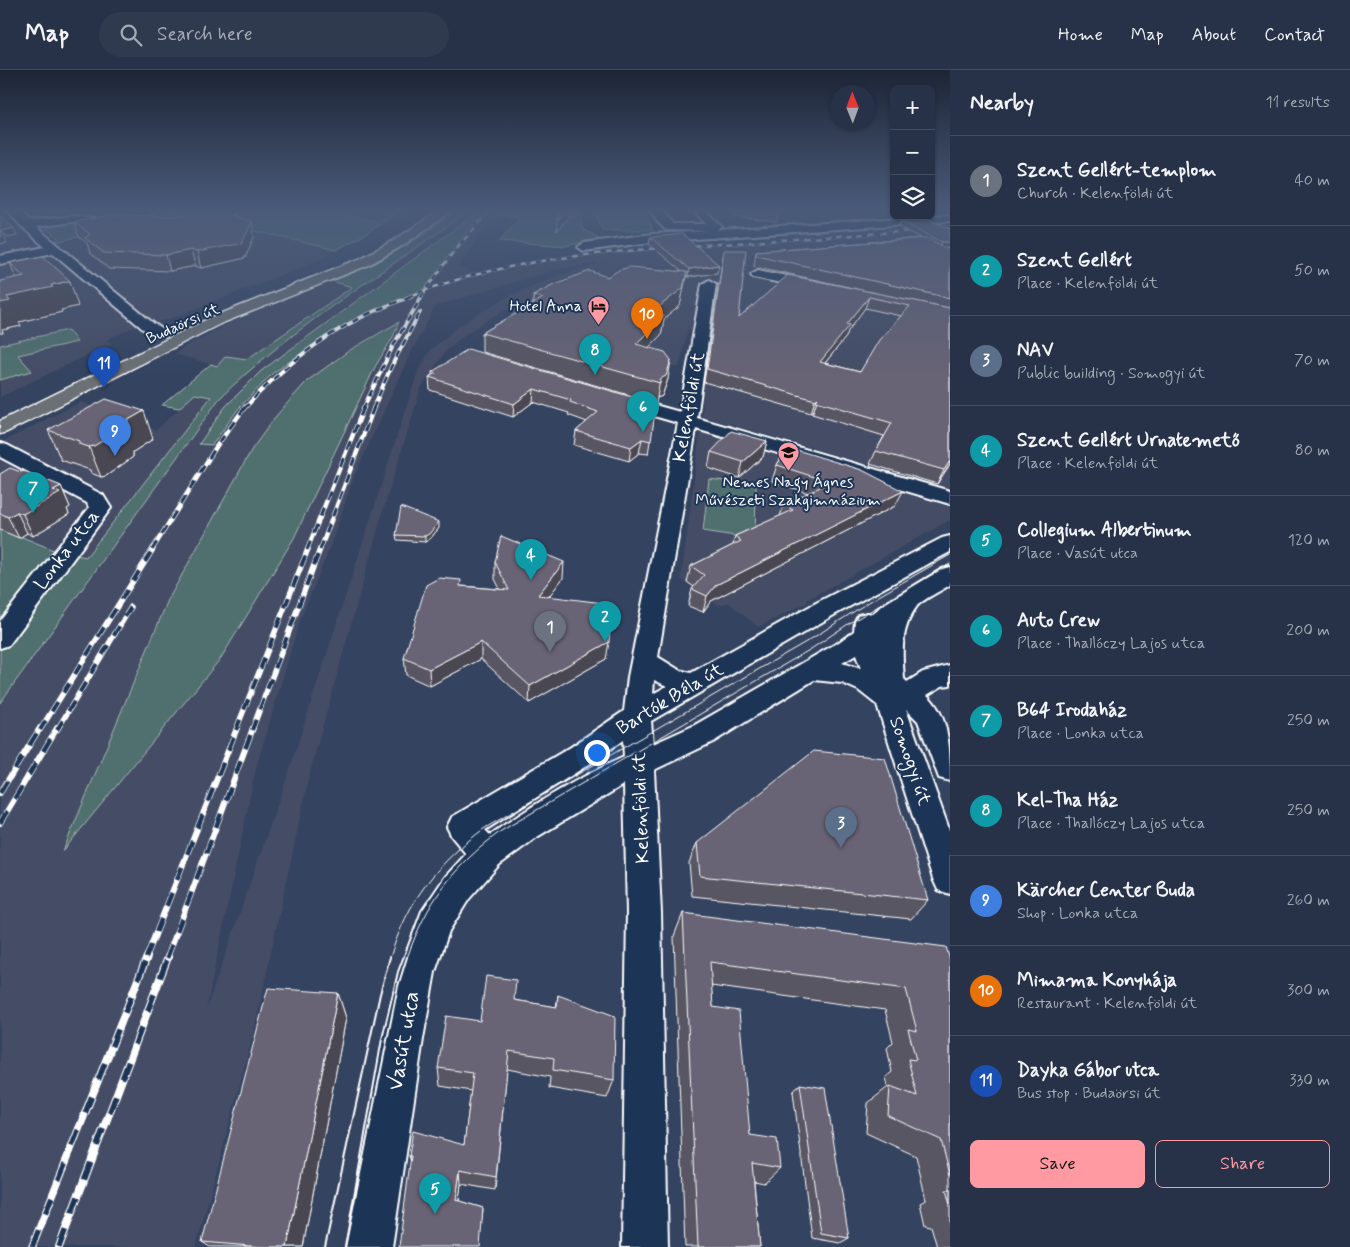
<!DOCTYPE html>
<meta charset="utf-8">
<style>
:root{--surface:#273248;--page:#2f3a4f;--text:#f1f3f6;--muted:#a4aab4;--line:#434d60;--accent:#ff9aa2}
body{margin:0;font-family:Mynerve,sans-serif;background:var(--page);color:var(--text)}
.controls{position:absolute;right:15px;top:15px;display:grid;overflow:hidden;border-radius:8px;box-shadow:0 1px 4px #0004}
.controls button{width:45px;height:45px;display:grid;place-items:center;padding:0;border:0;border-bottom:1px solid var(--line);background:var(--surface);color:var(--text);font:25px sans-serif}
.compass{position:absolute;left:830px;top:15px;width:45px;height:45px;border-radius:50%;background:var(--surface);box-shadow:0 1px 4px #0004;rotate:359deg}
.you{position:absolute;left:596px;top:682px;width:18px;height:18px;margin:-12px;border:4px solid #fff;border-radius:50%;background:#1a73e8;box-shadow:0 0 0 8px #1a73e833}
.badge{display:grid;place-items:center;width:32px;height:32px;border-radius:50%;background:var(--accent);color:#fff;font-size:16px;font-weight:700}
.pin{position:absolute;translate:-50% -41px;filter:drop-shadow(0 1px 2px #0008)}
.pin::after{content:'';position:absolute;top:26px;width:18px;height:15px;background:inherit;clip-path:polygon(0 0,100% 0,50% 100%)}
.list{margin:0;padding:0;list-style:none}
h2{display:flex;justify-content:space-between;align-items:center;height:65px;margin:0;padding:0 20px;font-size:21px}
h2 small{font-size:16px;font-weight:400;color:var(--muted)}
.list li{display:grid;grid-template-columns:32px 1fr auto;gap:15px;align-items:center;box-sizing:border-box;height:90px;padding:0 20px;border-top:1px solid var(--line)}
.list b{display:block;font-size:19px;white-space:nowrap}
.list p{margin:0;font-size:16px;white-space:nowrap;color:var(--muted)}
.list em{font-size:16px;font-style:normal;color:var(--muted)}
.actions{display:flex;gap:10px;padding:15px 20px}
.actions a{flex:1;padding:11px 0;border:1px solid var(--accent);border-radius:8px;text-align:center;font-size:18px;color:var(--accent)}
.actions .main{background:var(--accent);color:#111}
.icon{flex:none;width:28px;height:28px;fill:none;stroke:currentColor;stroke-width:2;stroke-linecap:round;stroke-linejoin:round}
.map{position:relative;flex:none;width:950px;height:1177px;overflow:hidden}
header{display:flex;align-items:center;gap:30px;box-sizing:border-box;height:70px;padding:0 25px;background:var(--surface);border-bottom:1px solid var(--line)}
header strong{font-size:24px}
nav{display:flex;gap:28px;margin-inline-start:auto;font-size:18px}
.search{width:350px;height:45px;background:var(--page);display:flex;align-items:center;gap:12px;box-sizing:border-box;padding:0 18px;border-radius:28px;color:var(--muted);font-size:19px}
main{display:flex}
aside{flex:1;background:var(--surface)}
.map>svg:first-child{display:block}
</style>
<header>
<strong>Map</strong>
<div class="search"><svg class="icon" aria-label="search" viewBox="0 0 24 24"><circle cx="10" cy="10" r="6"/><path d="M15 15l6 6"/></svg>Search here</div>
<nav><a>Home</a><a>Map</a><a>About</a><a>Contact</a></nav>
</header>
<main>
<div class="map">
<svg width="950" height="1177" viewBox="0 0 950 1177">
<rect width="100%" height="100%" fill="#344360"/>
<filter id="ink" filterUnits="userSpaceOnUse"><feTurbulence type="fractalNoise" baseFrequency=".02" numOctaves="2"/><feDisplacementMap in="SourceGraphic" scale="10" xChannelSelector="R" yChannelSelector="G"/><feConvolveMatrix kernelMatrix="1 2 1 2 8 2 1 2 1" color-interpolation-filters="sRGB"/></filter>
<g filter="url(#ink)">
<!-- built -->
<g fill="#444d66" fill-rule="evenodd">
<path d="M314,139H393L386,142L389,144L377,152Z"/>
<path d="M471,139H482L261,301L225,337L212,375L238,339L273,304L326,266L370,242L423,221L470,158L493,139H503L477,168L459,197L473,203L540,189L595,181L926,159L646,173L643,171L950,149V418L702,346L704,312L711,276L688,259L679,298L592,275L506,239L464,265L445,282L421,318L382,444L310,702L253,966L196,1177H0V633L219,329L250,299L301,260ZM606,192L555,206L511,225L479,243L454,260L430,280L418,301L289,701L206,940L256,698L300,550L329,480L354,407L410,284L436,236L554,200ZM398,253L393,267L375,297L294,468L221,588L64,778L168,530L253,379L276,346L307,311L350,280Z"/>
<path d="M226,154L336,180L309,194L170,249L132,258L106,270L113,273L0,327V192L65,179L59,173L80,169L79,167Z"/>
<path d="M17,159L40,179L0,187V162Z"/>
<path d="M332,211L352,216L246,289L226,286L217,296L175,284L189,274L231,252Z"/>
<path d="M195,324L211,327L86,487L56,481L0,494V373L81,332L156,360Z"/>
<path d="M700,363L950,437V450L807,530L808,532L758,557L728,532L719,536L681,509Z"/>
</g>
<!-- green -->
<g fill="#506f6e" stroke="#a8b7b6">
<path d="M242,139H314L377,152L388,144L385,143L393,139H404L362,166L336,180L226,154L219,149Z"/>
<path d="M460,139H471C387,201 294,255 219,329L0,633V458L56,481L86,487L211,327L195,324L179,338L162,335L211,294L217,296L226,286L247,289L352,217L332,211L378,192L420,167Z"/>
<path d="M482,139H493L470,158L423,221L370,242L326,266L273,303L238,339L212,375L199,374L225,337L261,301Z"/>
<path d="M503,139H581L582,159L599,168L566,176L499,171L520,147L496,145Z"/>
<path d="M595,141H644L653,160H602Z"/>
<path d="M71,150L103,161L57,172L56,170L59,168L52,164V162H49L50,160H46V157L40,161L37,159L40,156Z"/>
<path d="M399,252L393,267L375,297L294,468L221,588L63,781L168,530L252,379L276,346L307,311L350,280Z"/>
<path d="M68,260L77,272L18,285L32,301L0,310V275Z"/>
<path d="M709,409L756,415L755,469L703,461Z"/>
</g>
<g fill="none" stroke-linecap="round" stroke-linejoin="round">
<defs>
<g id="minor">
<path d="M6,139H17L29,151L73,146L124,153L126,155L120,158L73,152L36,157L153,253L168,263L165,266H155L143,259L53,183L0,194V186L45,177L22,157Z"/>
<path d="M228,139H243L219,150L193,156L187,153L189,151L212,145Z"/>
<path d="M649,139H660L673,154H706L692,139H704L722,157L718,160L950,145V151L652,172L584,181L578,177L584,173L652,164L708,161L666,160L657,151Z"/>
<path d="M758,200L824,214L826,217L819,221L753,207L751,204Z"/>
<path d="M709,210L716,214L697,348L950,421V434L696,359L658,587L679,600L691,603L816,533L942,468L950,466V482L834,545L651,651L653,674L693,656L839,572L854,561L855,551L858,545L867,543L873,544L881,536L942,499L950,497V515C942,520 922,530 917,536C900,559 902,583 904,609L907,612L923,602L950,595V615L942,616L927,625C950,646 950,680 950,711L939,708L918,651L906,639L950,762V824L938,820L933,809L877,635L858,620L842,613L814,610L713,672L654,700L661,843L668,1177H622L627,843L624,714L623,715L537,767L499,795L469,829L449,861L435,902L423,969L392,1177H346L383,969L399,902L422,841L445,807L466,784L452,767L447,757L452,747L571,677L624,641L628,607L678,353L616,335L613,331L616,327L622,326L680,342L702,214ZM856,585L861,599L842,593ZM654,610L667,616L653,624ZM623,670L624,687C577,708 532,735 490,765L485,760L591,693Z"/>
<path d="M0,373L7,375L103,425L111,438L9,575L0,578V551L89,438L87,433L0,387Z"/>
</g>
<path id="major" d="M441,139H455L404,175L369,195L220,254L7,362L0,364V351L210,248L359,189L396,169Z"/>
</defs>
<!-- minor casing -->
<use href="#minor" stroke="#fff" stroke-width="4"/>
<!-- major casing -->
<use href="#major" stroke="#fff" stroke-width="3"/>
<!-- minor -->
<use href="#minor" fill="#1d3557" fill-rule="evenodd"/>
<!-- major -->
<use href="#major" fill="#6a7074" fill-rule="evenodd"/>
<!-- tram-far1 -->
<g stroke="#fff" stroke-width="1">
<path d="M390,888C407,831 437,793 485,758L811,569L872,530L950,485"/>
<path d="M407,888C427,831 453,797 501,761L811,579L848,554L950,494"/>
</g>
<!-- tram -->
<g stroke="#fff" stroke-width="2">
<path d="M325,1177L380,924L390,887"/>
<path d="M345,1177L398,916L407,887"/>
</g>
<defs>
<g id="rail-far5">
<path d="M408,227C500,188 621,180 720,174C797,169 873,163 950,159"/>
<path d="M421,227L454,181L492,139"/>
</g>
<g id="rail-far4">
<path d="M244,339C277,302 318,269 362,247C378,239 395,233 411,226"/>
<path d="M363,339L393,276L422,226"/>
<path d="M373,339L391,297L420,242"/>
</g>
<g id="rail-far3">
<path d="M152,480L216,377L245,337"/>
<path d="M307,480L364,337"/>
<path d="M320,480L374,337"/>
</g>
<g id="rail-far2">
<path d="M40,660L153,479"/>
<path d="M57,660L131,537"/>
<path d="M236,660L308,479"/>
<path d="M252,660L320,479"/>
</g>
<g id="rail-far1">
<path d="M0,723L40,658"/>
<path d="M0,753L57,658"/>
<path d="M146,888L237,658"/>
<path d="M167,888L253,658"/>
</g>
<g id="rail">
<path d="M32,1177L147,887"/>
<path d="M59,1177L168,887"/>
</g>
</defs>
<!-- rail-far5 casing -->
<use href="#rail-far5" stroke="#fff" stroke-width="2.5"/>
<!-- rail-far4 casing -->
<use href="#rail-far4" stroke="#fff" stroke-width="4"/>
<!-- rail-far3 casing -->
<use href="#rail-far3" stroke="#fff" stroke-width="4.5"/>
<!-- rail-far2 casing -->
<use href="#rail-far2" stroke="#fff" stroke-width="5.5"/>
<!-- rail-far1 casing -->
<use href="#rail-far1" stroke="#fff" stroke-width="6"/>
<!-- rail casing -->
<use href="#rail" stroke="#fff" stroke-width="8"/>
<!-- rail-far5 -->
<use href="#rail-far5" stroke="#1d3557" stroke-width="2" stroke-dasharray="5.5" stroke-linecap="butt"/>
<!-- rail-far4 -->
<use href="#rail-far4" stroke="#1d3557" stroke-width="2.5" stroke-dasharray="7" stroke-linecap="butt"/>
<!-- rail-far3 -->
<use href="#rail-far3" stroke="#1d3557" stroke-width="3" stroke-dasharray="9" stroke-linecap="butt"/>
<!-- rail-far2 -->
<use href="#rail-far2" stroke="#1d3557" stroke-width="4" stroke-dasharray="11" stroke-linecap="butt"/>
<!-- rail-far1 -->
<use href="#rail-far1" stroke="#1d3557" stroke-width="4.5" stroke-dasharray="14" stroke-linecap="butt"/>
<!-- rail -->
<use href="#rail" stroke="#1d3557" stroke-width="5.5" stroke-dasharray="18" stroke-linecap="butt"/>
</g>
<!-- wall -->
<g fill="#595664" stroke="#fff" fill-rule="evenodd">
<path d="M148,139H214L254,167L245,188L201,198L195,196L170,201L109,199L90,183L87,173L79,167L74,152L150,145Z"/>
<path d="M558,139H580L574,146H569L557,161Z"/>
<path d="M735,139H781L777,152L735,147Z"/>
<path d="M901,151L950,159V178H946L950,180V394L937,414L870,394L876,381L884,366L812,344L813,342L811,343L704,312L722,191L724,180L739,248L857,219L754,196L756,181L921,168L899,156ZM865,238L901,246L860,302L825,293L846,267L848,261Z"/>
<path d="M650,167L717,203L688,207L686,206L680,236L664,249L661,265L648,278L668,309L662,326L657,328L656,333L482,282V263L533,234V225L681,201L649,174Z"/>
<path d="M10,193L78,236L61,240L62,242L19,252L21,256L2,260L3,263H0L16,208Z"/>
<path d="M432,302L656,334L648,384L639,383L629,391L574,375L576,361L587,352L568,345L569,343L533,332L513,347L430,320L429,307L432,305Z"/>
<path d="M48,360L153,369L133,382V387L106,406L101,407L91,403L90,400L61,390Z"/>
<path d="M767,371L763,387L739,408L708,398L711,382Z"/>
<path d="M787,377L895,436L711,531L703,542L688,536L692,519L694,517L687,512L691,496L733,475L735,466L780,446L784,435L808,423L772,411L777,395Z"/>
<path d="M21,402L61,416L70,437L67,439L69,444L33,466L27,463L19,468L0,460V404Z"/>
<path d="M439,458L430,469L425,472L397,470L396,465Z"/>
<path d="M495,492L563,508L549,526L606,589L529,633L481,589L430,616L406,605L404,588L461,516L500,519L495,509Z"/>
<path d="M697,773L928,830L911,849L692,826L689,793Z"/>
<path d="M683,843L950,890V1177H937L931,1156L925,1155L920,1133L926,1130L916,1086L866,1063L868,1033L888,1017L886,1007L892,1002L887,978L893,972L885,940L711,916L713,937L750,1065L780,1098L764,1113L754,1111L760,1177H685L674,866Z"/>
<path d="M338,923L346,948L303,1177H210L202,1172Z"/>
<path d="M558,925L614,1010L607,1028L549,1018L550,1007L507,999L495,1120L461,1114L459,1131L483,1138L482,1150L411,1092L409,1086L464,1075L471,1021L440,1016L438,998L480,951L514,930L556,937Z"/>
<path d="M800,1014L849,1168L840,1173L812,1168L793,1022Z"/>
</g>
<!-- shaded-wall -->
<g fill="#494651" stroke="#fff">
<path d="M42,139H76L44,144Z"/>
<path d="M188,139H212L175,151L173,142Z"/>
<path d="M567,139H569V146L557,161V151Z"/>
<path d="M575,139H580L574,146Z"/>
<path d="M252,152L254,167L245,188L201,198L197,182Z"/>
<path d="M14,158L17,165L5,167L7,173L0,174V161Z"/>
<path d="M942,172H950V178H940Z"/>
<path d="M191,180L195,196L170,201L166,185Z"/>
<path d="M719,195L717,203L688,207L689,199Z"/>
<path d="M687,202L680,236L664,249L661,265L633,294L636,274L651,243Z"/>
<path d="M70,211L78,236L61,240L62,242L19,252L21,256L2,260L3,263H0V233L7,227L51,215Z"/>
<path d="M869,227L865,238L848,261L846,267L816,304L820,292L847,254Z"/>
<path d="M671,290L668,309L662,326L657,328L660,309Z"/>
<path d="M534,319L533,332L513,347L514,334Z"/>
<path d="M818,328L813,342L811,343L815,330Z"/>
<path d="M144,341L153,369L133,382V387L106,406L101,407L89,377L123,353Z"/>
<path d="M642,369L639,383L629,391L631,377Z"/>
<path d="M767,371L763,387L739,408L743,392Z"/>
<path d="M950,391V394L937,414L944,400Z"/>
<path d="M61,416L70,437L67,439L69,444L33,466L23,444L53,420Z"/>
<path d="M903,421L895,436L711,531L703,542L707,526L716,515Z"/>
<path d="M17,442L27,463L19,468L8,447Z"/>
<path d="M439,452V458L430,469L425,472V466Z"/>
<path d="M564,492L563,508L537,542L538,525Z"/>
<path d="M481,572V589L430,616L429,599Z"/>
<path d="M609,572L606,589L529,633L530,616Z"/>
<path d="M338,923L346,948L303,1177H287Z"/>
<path d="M460,1100L461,1114L457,1143L456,1130Z"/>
</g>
<!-- building -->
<g fill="#686474" stroke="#fff" fill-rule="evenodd">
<path d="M148,139H188L173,142H149Z"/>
<path d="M208,139H214L252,152L242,173L197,182L191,180L166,185L104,183L85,168L90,164L74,152L112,145L173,146Z"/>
<path d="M558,139H567L557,151Z"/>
<path d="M0,145L14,158L0,161Z"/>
<path d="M928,149L950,159V172H942L901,151Z"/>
<path d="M0,161L5,165L0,166Z"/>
<path d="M682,164L719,195L689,199L650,167Z"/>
<path d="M927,168L950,180V228L756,185V181Z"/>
<path d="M724,180H746L739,248L788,205L950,238V391L944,400L876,381L892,353L816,331L818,328L815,330L707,299ZM869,227L910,236L879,270L860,302L820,292L850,255L847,254Z"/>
<path d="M43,186L70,211L51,215L53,217L7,227L10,231L0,233V211L24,206L10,193Z"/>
<path d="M630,197L687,202L683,218L651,243L664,246L636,274L665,282L671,290L666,306L660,309V313L482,263L543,228L533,225L554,214L590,201L608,207L619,200Z"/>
<path d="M468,279L656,334L651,371L642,369L631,377L576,361L598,342L570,332L571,330L534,319L514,334L429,307L436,303L432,302Z"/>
<path d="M106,329L144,341L123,353V358L94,376L89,377L79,374V371L48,360Z"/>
<path d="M731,361L767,371L743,392L711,382Z"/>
<path d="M787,377L862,400L903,421L716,515L707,526L692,519L704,505L691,496L741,471L735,466L793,440L784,435L830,412L777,395Z"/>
<path d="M10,398L21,402L24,401L61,416L53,420L60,423L23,444L17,442L8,447L0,443V404Z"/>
<path d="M401,437L439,452L429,464L425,466L396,465Z"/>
<path d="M501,466L564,492L538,525L612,534L609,572L530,616L481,572L429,599L404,588L426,515L439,508L461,510L460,516L509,520L495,492Z"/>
<path d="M814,681L885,688L928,830L700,806L697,773Z"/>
<path d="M683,843L946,877L950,890V1105L941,1070L888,1046L890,1016L917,1026L908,989L916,990L908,959L917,961L906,919L710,892L713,937L739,941L750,1065L777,1069L780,1098L752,1093L760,1177H698Z"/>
<path d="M486,906L516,910L514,930L557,937L558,925L615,946L614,1010L553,1000L554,988L509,981L496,1107L460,1100L456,1130L483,1138L480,1177H399L411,1086H409L413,1061L464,1075L473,1003L438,998L446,946L480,951Z"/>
<path d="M268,918L338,923L287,1177H263L202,1172Z"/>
<path d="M800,1014L825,1018L849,1168L821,1163Z"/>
<path d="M946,1120H950V1135Z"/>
</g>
</g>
<!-- sky -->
<linearGradient id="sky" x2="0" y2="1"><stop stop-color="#1d2535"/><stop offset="0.46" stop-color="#4a5b7a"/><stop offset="1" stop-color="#4a5b7a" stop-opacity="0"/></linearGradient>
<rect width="950" height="304" fill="url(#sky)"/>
<!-- icons -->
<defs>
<symbol id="hotel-pin" viewBox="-11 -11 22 30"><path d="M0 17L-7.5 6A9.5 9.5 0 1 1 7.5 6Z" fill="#ff9aa2" stroke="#1d3557"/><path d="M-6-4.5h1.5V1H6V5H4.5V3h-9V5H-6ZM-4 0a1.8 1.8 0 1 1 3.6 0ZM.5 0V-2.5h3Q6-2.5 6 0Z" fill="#111"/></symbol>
<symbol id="school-pin" viewBox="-11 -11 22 30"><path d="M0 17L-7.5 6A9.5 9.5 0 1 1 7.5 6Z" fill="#ff9aa2" stroke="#1d3557"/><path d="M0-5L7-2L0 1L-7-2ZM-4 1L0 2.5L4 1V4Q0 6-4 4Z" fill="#111"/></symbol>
</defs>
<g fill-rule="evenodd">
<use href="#hotel-pin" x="586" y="224" width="25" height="34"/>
<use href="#school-pin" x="776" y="370" width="25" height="34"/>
</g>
<g text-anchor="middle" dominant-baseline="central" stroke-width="4" stroke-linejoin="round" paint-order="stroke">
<!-- far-poi labels -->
<g font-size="16" fill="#fff" stroke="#1d3557" text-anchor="end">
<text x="582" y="236">Hotel Anna</text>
<text x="788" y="412" text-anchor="middle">Nemes Nagy Ágnes<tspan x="788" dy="18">Művészeti Szakgimnázium</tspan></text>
</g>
<!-- far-street labels -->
<g font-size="16" fill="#fff" stroke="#1d3557">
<text transform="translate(183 254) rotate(-24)">Budaörsi út</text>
</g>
<!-- street labels -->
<g font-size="19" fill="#fff" stroke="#1d3557">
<text transform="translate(689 337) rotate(-80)">Kelenföldi út</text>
<text transform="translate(67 480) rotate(-53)">Lonka utca</text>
<text transform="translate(670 629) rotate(-31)">Bartók Béla út</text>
<text transform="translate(910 691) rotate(71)">Somogyi út</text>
<text transform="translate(641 738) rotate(-92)">Kelenföldi út</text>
</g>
<!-- near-street labels -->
<g font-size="22" fill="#fff" stroke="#1d3557">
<text transform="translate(404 971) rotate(-80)">Vasút utca</text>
</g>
</g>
</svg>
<div class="controls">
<button>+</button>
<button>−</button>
<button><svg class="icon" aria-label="layers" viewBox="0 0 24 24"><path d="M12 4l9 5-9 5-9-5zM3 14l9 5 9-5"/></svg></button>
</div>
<svg class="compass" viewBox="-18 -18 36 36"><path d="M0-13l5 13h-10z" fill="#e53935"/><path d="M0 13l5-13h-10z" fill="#a4aab4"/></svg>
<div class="you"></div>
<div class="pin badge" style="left:550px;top:582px;background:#6b7280">1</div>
<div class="pin badge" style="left:605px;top:572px;background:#0f9aa8">2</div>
<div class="pin badge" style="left:841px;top:778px;background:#5c6f8a">3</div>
<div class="pin badge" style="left:531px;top:510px;background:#0f9aa8">4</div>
<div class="pin badge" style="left:435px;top:1144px;background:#0f9aa8">5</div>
<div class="pin badge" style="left:643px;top:362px;background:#0f9aa8">6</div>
<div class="pin badge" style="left:33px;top:443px;background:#0f9aa8">7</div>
<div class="pin badge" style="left:595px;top:305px;background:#0f9aa8">8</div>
<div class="pin badge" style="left:115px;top:386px;background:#3f7fe0">9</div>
<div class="pin badge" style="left:647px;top:269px;background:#e8710a">10</div>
<div class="pin badge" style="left:104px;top:318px;background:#1a4fb4">11</div>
</div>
<aside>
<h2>Nearby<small>11 results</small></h2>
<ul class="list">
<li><span class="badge" style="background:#6b7280">1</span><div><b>Szent Gellért-templom</b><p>Church · Kelenföldi út</p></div><em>40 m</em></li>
<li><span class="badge" style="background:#0f9aa8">2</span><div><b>Szent Gellért</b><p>Place · Kelenföldi út</p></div><em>50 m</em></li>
<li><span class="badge" style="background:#5c6f8a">3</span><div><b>NAV</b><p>Public building · Somogyi út</p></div><em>70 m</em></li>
<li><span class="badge" style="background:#0f9aa8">4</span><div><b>Szent Gellért Urnatemető</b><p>Place · Kelenföldi út</p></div><em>80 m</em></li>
<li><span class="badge" style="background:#0f9aa8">5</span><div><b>Collegium Albertinum</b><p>Place · Vasút utca</p></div><em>120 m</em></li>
<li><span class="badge" style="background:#0f9aa8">6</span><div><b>Auto Crew</b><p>Place · Thallóczy Lajos utca</p></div><em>200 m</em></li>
<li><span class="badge" style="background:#0f9aa8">7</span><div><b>B64 Irodaház</b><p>Place · Lonka utca</p></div><em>250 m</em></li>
<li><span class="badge" style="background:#0f9aa8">8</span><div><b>Kel-Tha Ház</b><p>Place · Thallóczy Lajos utca</p></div><em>250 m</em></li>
<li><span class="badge" style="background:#3f7fe0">9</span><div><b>Kärcher Center Buda</b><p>Shop · Lonka utca</p></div><em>260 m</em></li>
<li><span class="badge" style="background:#e8710a">10</span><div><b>Mimama Konyhája</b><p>Restaurant · Kelenföldi út</p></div><em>300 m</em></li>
<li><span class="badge" style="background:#1a4fb4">11</span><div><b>Dayka Gábor utca</b><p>Bus stop · Budaörsi út</p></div><em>330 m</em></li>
</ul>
<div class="actions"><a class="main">Save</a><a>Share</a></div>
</aside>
</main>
